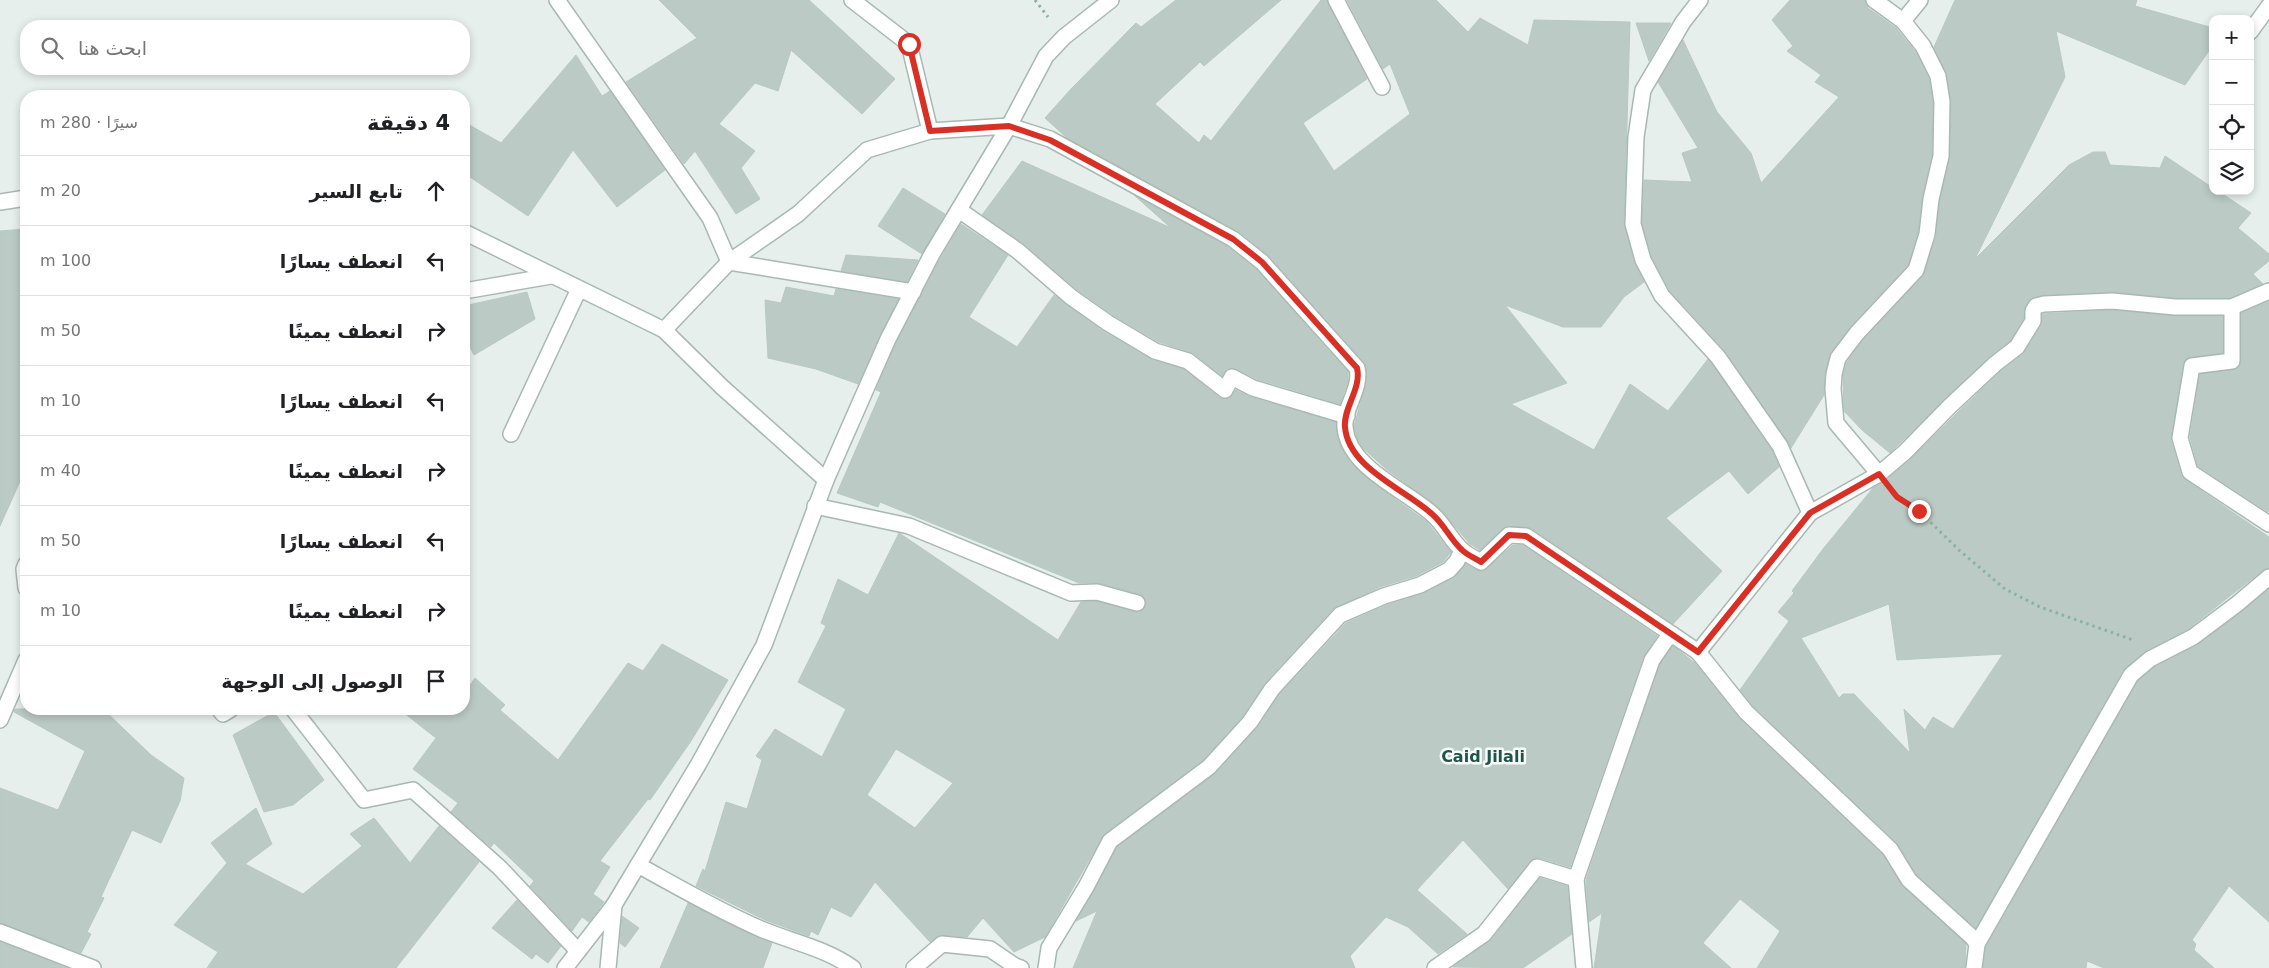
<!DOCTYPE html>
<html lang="ar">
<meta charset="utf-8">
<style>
:root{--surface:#fff;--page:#f6f6f6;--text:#202124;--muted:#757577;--line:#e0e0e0}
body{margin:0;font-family:"DejaVu Sans","Noto Naskh Arabic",sans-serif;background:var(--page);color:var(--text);direction:rtl}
.controls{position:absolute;right:15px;top:15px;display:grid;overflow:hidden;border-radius:10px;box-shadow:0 2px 8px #0003}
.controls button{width:45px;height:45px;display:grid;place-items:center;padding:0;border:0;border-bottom:1px solid var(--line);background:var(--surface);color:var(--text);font:25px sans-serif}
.stop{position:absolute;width:15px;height:15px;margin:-11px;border:4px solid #d93025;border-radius:50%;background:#fff}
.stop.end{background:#d93025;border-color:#fff;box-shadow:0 1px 5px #0008}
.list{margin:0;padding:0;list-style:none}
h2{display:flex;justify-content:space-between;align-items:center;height:65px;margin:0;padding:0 20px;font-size:21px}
h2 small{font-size:16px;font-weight:400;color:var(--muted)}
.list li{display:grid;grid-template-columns:32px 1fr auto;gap:15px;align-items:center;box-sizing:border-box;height:70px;padding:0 20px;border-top:1px solid var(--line)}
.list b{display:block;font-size:19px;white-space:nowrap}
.list em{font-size:16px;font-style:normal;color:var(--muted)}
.icon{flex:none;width:28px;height:28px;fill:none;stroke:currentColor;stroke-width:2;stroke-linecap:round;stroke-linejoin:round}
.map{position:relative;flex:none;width:2269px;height:968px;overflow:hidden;direction:ltr}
.search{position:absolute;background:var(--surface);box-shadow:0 2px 8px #0003;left:20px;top:20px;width:450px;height:55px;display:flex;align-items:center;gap:12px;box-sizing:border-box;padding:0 18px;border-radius:20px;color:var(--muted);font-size:19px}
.panel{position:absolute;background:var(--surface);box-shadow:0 2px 8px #0003;left:20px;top:90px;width:450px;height:625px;border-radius:20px;direction:rtl}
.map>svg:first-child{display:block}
</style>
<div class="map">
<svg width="2269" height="968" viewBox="0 0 2269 968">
<rect width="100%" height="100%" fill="#e6efeb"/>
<!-- building -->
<g fill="#bbcac4" stroke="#b8c9c2" fill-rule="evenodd">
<path d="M659,0H809L895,79L862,114L791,50L778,91L755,83L719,124L755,151L741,168L760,199L736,214L695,151L684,164L626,82L697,38Z"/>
<path d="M1176,0H1281L1204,66L1200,62L1155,104L1199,143L1204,135L1211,141L1321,0H1327L1367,79L1303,123L1334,171L1410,114L1390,64L1383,69L1347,0H1436L1468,32L1480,18L1528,45L1534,20L1630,22L1624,224L1634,263L1644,282L1624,297L1601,327H1563L1505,305L1567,383L1511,404L1594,450L1630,384L1668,411L1708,359L1711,363L1772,451L1779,467L1748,494L1729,471L1666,518L1722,571L1673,624L1531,528L1506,526L1480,550L1470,544L1438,507L1386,469L1364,449L1357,438L1354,426L1366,384L1367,374L1364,362L1269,256L1238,231L1067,138L1045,118L1071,89L1136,23L1141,27Z"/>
<path d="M1790,0H1865L1868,8L1896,28L1915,51L1929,79L1933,103L1932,155L1922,197L1918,232L1908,265L1850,327L1831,352L1825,373L1824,395L1791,448L1726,352L1670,291L1652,257L1642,223L1644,180L1692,182L1682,153L1698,148L1658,82L1683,40L1717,112L1751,153L1761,183L1839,97L1815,82L1821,75L1787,51L1793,46L1772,20Z"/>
<path d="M1955,0H2137L2135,6L2213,28V45L2185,85L2056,31L2065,77L1975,259L2069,165L2093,152H2105L2110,165L2160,168L2165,156L2213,188V191H2218L2251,213L2238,228L2269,254V261L2253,274L2263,284L2230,298H2175L2112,292L2043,295L2031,298L2025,307L2024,318L2010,341L1989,357L1890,453L1862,430L1844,411L1843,375L1847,362L1864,339L1923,276L1936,237L1940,201L1950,156L1951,102L1947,74L1934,47Z"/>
<path d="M1636,23H1671L1649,61Z"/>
<path d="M576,55L602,96L610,91L665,170L617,207L573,150L528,216L464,173V122L501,143Z"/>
<path d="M1022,161L1171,228L1134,195L1228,247L1256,269L1348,372V381L1340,404L1257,379L1236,369H1227L1222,376L1193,353L1159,342L1113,315L1077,290L1024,244L982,215Z"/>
<path d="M903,188L945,214L922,254L878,226Z"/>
<path d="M961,224L1008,255L969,317L1017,347L1054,295L1103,331L1150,359L1184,369L1220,398H1229L1236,390L1250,397L1336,422L1340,444L1349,461L1374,484L1426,521L1451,552L1443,562L1416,576L1380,587L1333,609L1265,683L1243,716L1203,760L1104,834L1045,937L1014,952L983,918L967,937L940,935L930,942L875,882L851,917L831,907L818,935L811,931L809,936L765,920L696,886L703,869L705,871L726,802L747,809L762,760L756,756L775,729L822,757L846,709L798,682L826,626L821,623L838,579L868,595L899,533L1058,640L1081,602L1096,601L1135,612H1140L1146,606V600L1139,594L1099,583H1079L880,502L878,507L837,493L881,392L876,390L896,343L940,259ZM896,749L953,783L915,828L867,795Z"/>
<path d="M26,229V468L0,526V231Z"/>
<path d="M846,255L918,260L907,282L841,271Z"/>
<path d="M786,287L834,296L836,289L898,299L858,384L816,369L768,358L765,300L781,303Z"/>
<path d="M527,292L535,319L474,355L464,335V306Z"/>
<path d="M2269,301V509L2268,512L2198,466L2190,437L2200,374L2238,368L2241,361V313Z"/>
<path d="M2112,310L2174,316H2223V353L2191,357L2186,359L2183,364L2171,441L2181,475L2184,479L2269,537V568L2263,570L2188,629L2146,651L2123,670L1976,928L1916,874L1896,842L1753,706L1740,690L1789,621L1778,612L1794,593L1792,591L1823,549L1873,488L1885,481L1911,459L1957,413L2001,371L2023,354L2041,326L2042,314ZM1889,604L1897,660L2003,654L1953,729L1933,717L1925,730L1904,709L1910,753L1854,694H1843L1839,698L1801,638Z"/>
<path d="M1513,545H1523L1657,636L1643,657L1570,867L1540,858H1534L1508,889L1463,840L1417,890L1467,934L1438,954L1408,927L1386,917L1350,956L1355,968H1073L1097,911L1076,921L1117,847L1216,773L1257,728L1279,695L1346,623L1387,605L1424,593L1454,578L1466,564L1476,570L1484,571Z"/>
<path d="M2269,589V922L2229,886L2192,940L2196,944L2194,950L2214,968H2104L2087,961L2086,968H1983L1986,947L2138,681L2155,667L2199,644Z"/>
<path d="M662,644L728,680L691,741L650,800L648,799L600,861L610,867L593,894L604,902L589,922L582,917L572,931L530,886L534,881L494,843L491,847L451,812L458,803L413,769L436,738L399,709H464V694L475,678L505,705L500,710L558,760L628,663L643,671Z"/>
<path d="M1673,646L1695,663L1740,719L1883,855L1903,887L1966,944L1965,968H1757L1780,931L1740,899L1703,943L1731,968H1594L1602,913L1589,922L1586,880L1660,664Z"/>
<path d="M15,709H103L151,755L184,778L180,801L161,843L132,830L101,897L104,898L87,932L91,934L81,953L0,923V788L58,810L85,751L14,712Z"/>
<path d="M274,712L324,780L293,805L264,812L233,735Z"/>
<path d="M256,808L272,844L245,864L303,894L362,846L350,834L374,818L410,863L439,826L479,862L396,968H207L218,952L174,925L227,863L211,843Z"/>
<path d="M1540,878L1567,886L1572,934L1523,968L1453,967L1491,940Z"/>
<path d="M517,900L561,946L548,963L536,954L532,959L492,928Z"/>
<path d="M688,903L772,943L763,968H660Z"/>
<path d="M622,916L639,928L625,947L620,943Z"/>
<path d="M0,942L67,968H0Z"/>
</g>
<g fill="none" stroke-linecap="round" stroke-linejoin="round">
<defs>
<g id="lane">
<path d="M815,506L909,526L1071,593L1097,592L1137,603"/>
<path d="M26,564L24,569L26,588"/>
<path d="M219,709L223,714L231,709"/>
<path d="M293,709L364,800L413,790L500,868L578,951"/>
<path d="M0,720L26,660"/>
<path d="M638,865C678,887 719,911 761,929C792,942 825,948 853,968"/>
<path d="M914,968L942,944L990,949L1015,966L1021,968"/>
<path d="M1046,968L1049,948L1086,887L1110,841L1209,767L1250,722L1272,689L1340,615L1384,596L1420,585L1449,570L1457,561L1462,550"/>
</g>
<g id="street">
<path d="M557,0L710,218L729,262L913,292"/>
<path d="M852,0L909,44L930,131"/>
<path d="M1336,0L1382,87"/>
<path d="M1700,0L1683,22L1643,90L1636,137L1633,224L1643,260L1662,296L1718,357L1780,446L1810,513"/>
<path d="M1874,0L1903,21"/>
<path d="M2250,32L2269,6"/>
<path d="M0,202L26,198"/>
<path d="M959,210L1018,251L1071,297L1108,323L1155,351L1188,361L1225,390L1232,377L1253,388L1347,416"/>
<path d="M464,232L664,330L722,387L826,480"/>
<path d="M464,291L551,276"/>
<path d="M2232,307V361L2192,366L2180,438L2190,472L2269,524"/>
<path d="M664,330L729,262L798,214L867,150L930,131L1009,126L1050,139L1233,239L1262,262L1357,368C1362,388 1343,409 1345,427C1348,468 1406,490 1432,514C1444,524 1450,539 1462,550C1467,555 1475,558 1481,562L1509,535L1526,536L1673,635"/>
<path d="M511,434L579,289"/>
<path d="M1879,474L1836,423L1833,389L1834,374L1838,358L1857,333L1916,270L1927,234L1931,199L1941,156L1942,102L1938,76L1923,46L1903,21L1920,0"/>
<path d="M1698,652L1746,712L1890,849L1909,880L1973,938L1977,944L1974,968"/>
<path d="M0,932L93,968"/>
<path d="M1977,944L2131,675L2150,659L2193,637L2237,604L2269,577"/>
<path d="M565,968L614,905L698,765L764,645L826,480L888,339L932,254L1009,126L1046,56L1064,37L1111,0"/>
<path d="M608,968L614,905"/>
<path d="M1435,968L1484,934L1537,867L1576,879"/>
<path d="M1584,968L1576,879L1652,660L1666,640L1673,635L1698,652L1810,513L1879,474L1905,452L1950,406L1995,364L2017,347L2033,321V311L2036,306L2044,304L2112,301L2175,307H2232L2269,291"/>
</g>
</defs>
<!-- lane casing -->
<use href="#lane" stroke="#a8b8b2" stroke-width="18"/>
<!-- street casing -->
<use href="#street" stroke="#a8b8b2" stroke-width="18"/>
<!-- path -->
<g stroke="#86b3a5" stroke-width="3" stroke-dasharray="2.5 4" stroke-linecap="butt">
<path d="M1035,0L1048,17"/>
<path d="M1895,494L1919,511L1960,551L2005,589L2040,607L2133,640"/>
</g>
<!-- lane -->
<use href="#lane" stroke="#fff" stroke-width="15"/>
<!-- street -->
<use href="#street" stroke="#fff" stroke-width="15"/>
</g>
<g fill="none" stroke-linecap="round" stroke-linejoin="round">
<!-- route -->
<path stroke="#d93025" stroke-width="6" d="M909,44L930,131L1009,126L1050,140L1233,239L1262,262L1357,368C1362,388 1343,408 1345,427C1348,468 1406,490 1432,514C1444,524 1450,539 1462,550C1467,555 1475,558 1481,562L1509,535L1526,536L1698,652L1810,513L1879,474L1897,497L1919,511"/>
</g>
<g text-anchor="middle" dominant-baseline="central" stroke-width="5" stroke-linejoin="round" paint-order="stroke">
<!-- quarter labels -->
<g font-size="16" font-weight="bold" fill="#1f5548" stroke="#f7fbf9">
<text x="1483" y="756">Caid Jilali</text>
</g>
</g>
</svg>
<div class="controls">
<button>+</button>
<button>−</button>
<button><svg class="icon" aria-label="locate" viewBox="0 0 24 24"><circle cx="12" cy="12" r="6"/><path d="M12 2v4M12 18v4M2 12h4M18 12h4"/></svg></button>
<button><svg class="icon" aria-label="layers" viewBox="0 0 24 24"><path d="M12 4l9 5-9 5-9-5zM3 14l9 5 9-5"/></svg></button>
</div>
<div class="stop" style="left:909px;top:44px"></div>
<div class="stop end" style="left:1919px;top:511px"></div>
<div class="search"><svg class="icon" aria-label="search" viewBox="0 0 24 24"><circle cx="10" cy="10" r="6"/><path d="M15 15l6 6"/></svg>ابحث هنا</div>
<section class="panel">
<h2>4 دقيقة<small>سيرًا · 280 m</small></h2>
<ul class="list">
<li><svg class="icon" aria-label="ahead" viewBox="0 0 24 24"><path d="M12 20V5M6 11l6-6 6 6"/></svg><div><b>تابع السير</b></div><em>20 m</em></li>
<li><svg class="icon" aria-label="left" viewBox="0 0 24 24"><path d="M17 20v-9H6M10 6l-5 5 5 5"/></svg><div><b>انعطف يسارًا</b></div><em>100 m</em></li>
<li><svg class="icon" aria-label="right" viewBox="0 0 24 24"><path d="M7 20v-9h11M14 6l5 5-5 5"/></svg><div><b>انعطف يمينًا</b></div><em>50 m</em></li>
<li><svg class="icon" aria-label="left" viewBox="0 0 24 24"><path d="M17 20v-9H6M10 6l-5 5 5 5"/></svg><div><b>انعطف يسارًا</b></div><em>10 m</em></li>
<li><svg class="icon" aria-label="right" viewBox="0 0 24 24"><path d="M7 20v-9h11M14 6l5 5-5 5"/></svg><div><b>انعطف يمينًا</b></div><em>40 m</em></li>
<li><svg class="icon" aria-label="left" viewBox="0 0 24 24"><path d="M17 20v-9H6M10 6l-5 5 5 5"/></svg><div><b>انعطف يسارًا</b></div><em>50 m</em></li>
<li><svg class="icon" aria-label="right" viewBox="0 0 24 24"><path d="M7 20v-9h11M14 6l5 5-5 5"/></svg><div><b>انعطف يمينًا</b></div><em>10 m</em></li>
<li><svg class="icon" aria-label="arrive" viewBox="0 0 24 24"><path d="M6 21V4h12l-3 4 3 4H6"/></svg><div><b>الوصول إلى الوجهة</b></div></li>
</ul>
</section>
</div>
